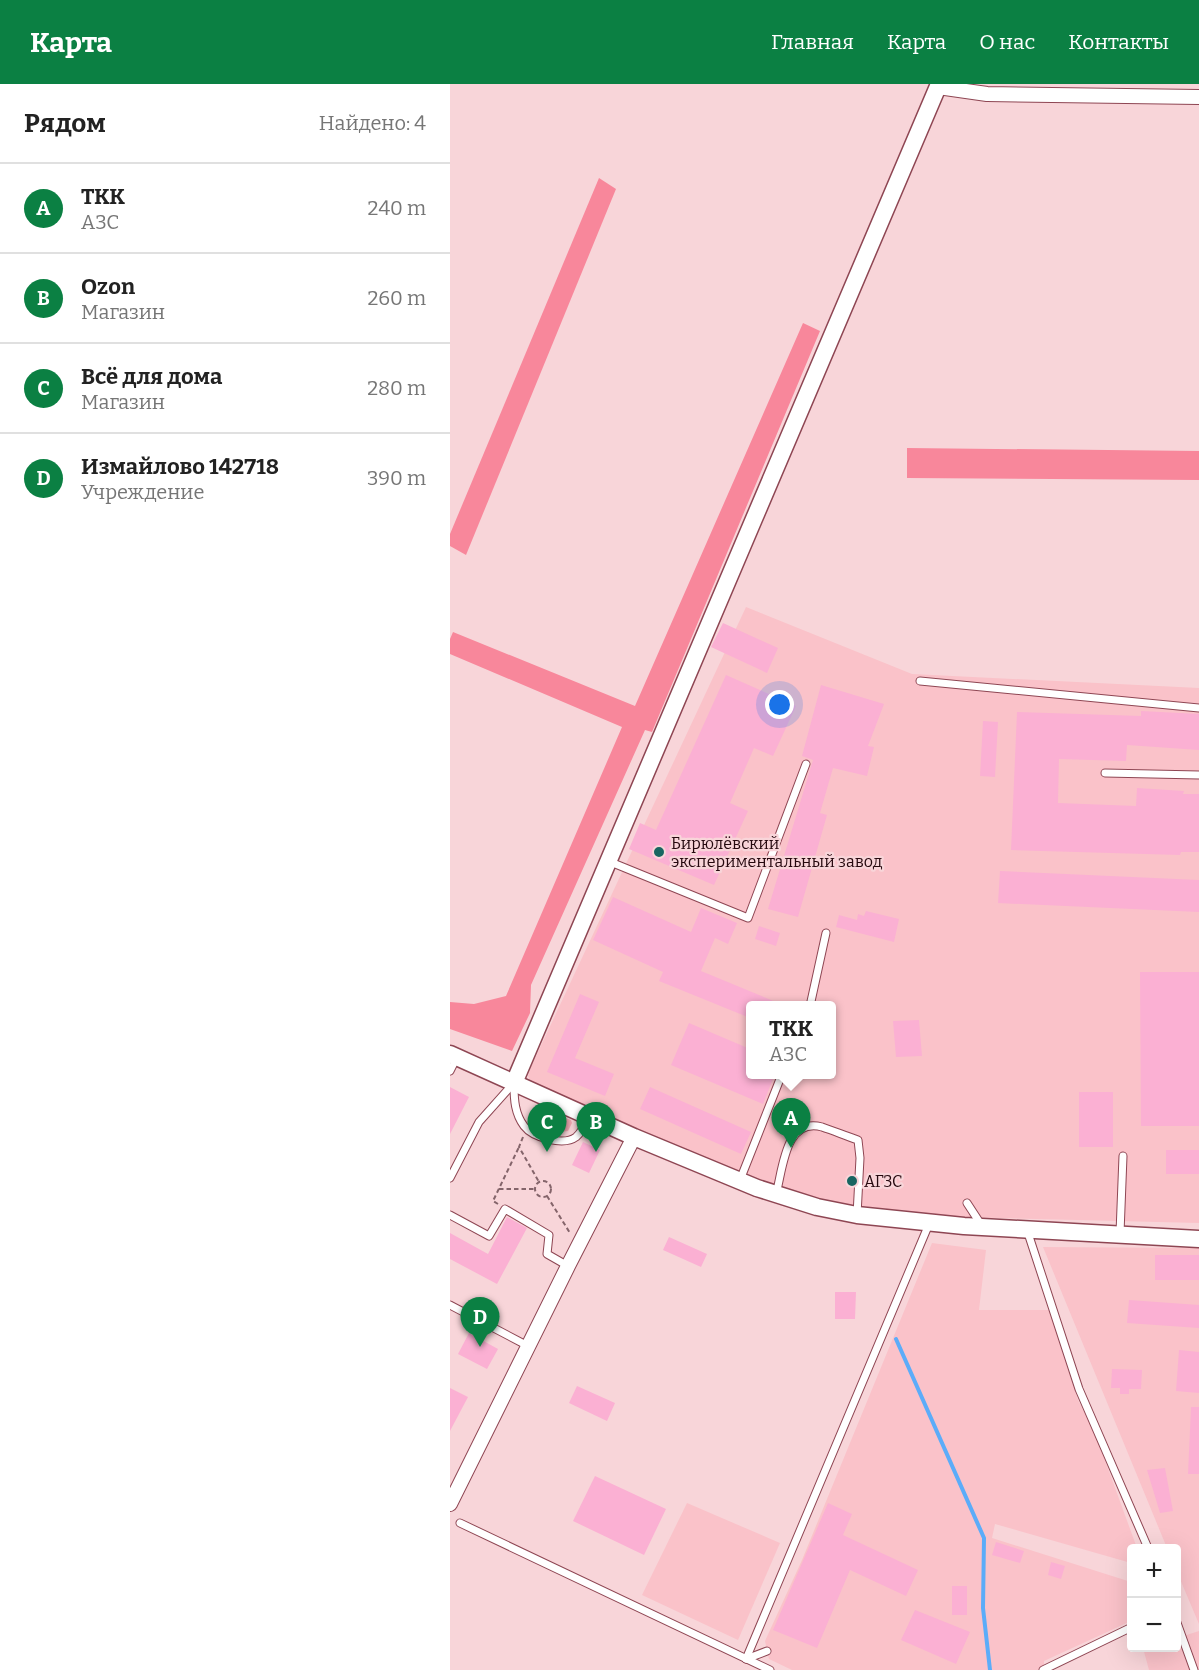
<!DOCTYPE html>
<html lang="ru">
<meta charset="utf-8">
<style>
:root{--surface:#fff;--page:#f6f6f6;--text:#222;--muted:#767676;--line:#e0e0e0;--accent:#0b8043}
body{margin:0;font-family:Bitter,serif;background:var(--page);color:var(--text)}
.controls{position:absolute;right:18px;bottom:18px;display:grid;overflow:hidden;border-radius:6px;box-shadow:0 6px 24px #0002}
.controls button{width:54px;height:54px;display:grid;place-items:center;padding:0;border:0;border-bottom:2px solid var(--line);background:var(--surface);color:var(--text);font:30px sans-serif}
.you{position:absolute;left:330px;top:621px;width:21px;height:21px;margin:-15px;border:4px solid #fff;border-radius:50%;background:#1a73e8;box-shadow:0 0 0 9px #1a73e833}
.badge{display:grid;place-items:center;width:39px;height:39px;border-radius:50%;background:var(--accent);color:#fff;font-size:20px;font-weight:700}
.pin{position:absolute;translate:-50% -50px;filter:drop-shadow(0 2px 3px #0008)}
.pin::after{content:'';position:absolute;top:32px;width:21px;height:18px;background:inherit;clip-path:polygon(0 0,100% 0,50% 100%)}
.popup{position:absolute;left:296px;top:917px;width:90px;height:78px;box-sizing:border-box;display:grid;place-content:center;border-radius:6px;background:var(--surface);filter:drop-shadow(0 2px 4px #0005);font-size:20px;white-space:nowrap;color:var(--muted)}
.popup b{font-size:22px;color:var(--text)}
.popup::after{content:'';position:absolute;left:50%;top:100%;margin-left:-12px;border:12px solid transparent;border-top-color:var(--surface)}
.list{margin:0;padding:0;list-style:none}
h2{display:flex;justify-content:space-between;align-items:center;height:78px;margin:0;padding:0 24px;font-size:26px}
h2 small{font-size:20px;font-weight:400;color:var(--muted)}
.list li{display:grid;grid-template-columns:39px 1fr auto;gap:18px;align-items:center;box-sizing:border-box;height:90px;padding:0 24px;border-top:2px solid var(--line)}
.list b{display:block;font-size:22px;white-space:nowrap}
.list p{margin:0;font-size:20px;white-space:nowrap;color:var(--muted)}
.list em{font-size:20px;font-style:normal;color:var(--muted)}
.map{position:relative;flex:none;width:749px;height:1586px;overflow:hidden}
header{display:flex;align-items:center;gap:36px;box-sizing:border-box;height:84px;padding:0 30px;background:var(--accent);color:#fff}
header strong{font-size:28px}
nav{display:flex;gap:33px;margin-inline-start:auto;font-size:21px}
main{display:flex}
aside{flex:1;background:var(--surface)}
.map>svg:first-child{display:block}
</style>
<header>
<strong>Карта</strong>
<nav><a>Главная</a><a>Карта</a><a>О нас</a><a>Контакты</a></nav>
</header>
<main>
<aside>
<h2>Рядом<small>Найдено: 4</small></h2>
<ul class="list">
<li><span class="badge">A</span><div><b>ТКК</b><p>АЗС</p></div><em>240 m</em></li>
<li><span class="badge">B</span><div><b>Ozon</b><p>Магазин</p></div><em>260 m</em></li>
<li><span class="badge">C</span><div><b>Всё для дома</b><p>Магазин</p></div><em>280 m</em></li>
<li><span class="badge">D</span><div><b>Измайлово 142718</b><p>Учреждение</p></div><em>390 m</em></li>
</ul>
</aside>
<div class="map">
<svg width="749" height="1586" viewBox="0 0 749 1586">
<rect width="100%" height="100%" fill="#f8d5d9"/>
<!-- built -->
<g fill="#fac2c9" fill-rule="evenodd">
<path d="M296,523L462,590L749,604V1139L511,1133L355,1116L174,1041L80,997L78,992L81,983ZM300,922H382V990H300Z"/>
<path d="M482,1159L536,1166L529,1226H599L628,1316L645,1349L687,1464H682L681,1479L545,1440L542,1454L681,1498V1537L594,1577V1586H342L319,1575L315,1557L352,1476Z"/>
<path d="M593,1163L749,1164V1540L727,1488L726,1464H717Z"/>
<path d="M237,1419L330,1459L288,1556L192,1511Z"/>
<path d="M749,1547V1586H699L693,1564H726L727,1554Z"/>
</g>
<!-- green -->
<path fill="#f1a9b3" d="M88,1024L121,1036L122,1039L118,1047L110,1048L86,1037L85,1025Z"/>
<!-- forest -->
<g fill="#f8879b">
<path d="M149,94L166,105L16,471L0,462V450Z"/>
<path d="M353,239L370,247L202,648L195,646L81,901L80,929L62,967L0,945V918L24,920L56,912L172,643L0,570V555L3,548L185,622Z"/>
<path d="M457,364L749,367V396L457,394Z"/>
</g>
<g fill="none" stroke-linecap="round" stroke-linejoin="round">
<!-- stream -->
<path stroke="#5cacf9" stroke-width="4" d="M446,1255L534,1454L533,1524L540,1586"/>
</g>
<!-- building -->
<g fill="#fbb0d3">
<path d="M273,539L328,564L317,589L261,563Z"/>
<path d="M276,591L346,622L323,672L304,664L280,719L298,727L264,801L179,765L190,739L206,746Z"/>
<path d="M371,601L434,620L418,662L424,663L417,692L383,684L370,729L377,731L348,833L318,825L363,676L352,672Z"/>
<path d="M691,627L749,630V666L677,661L676,677L609,675L608,719L686,722L687,704L734,707L733,710H749V768H731L730,771L561,766L567,628L691,632Z"/>
<path d="M533,637L548,638L545,693L530,692Z"/>
<path d="M550,787L749,796V828L548,819Z"/>
<path d="M163,813L241,848L251,824L287,839L278,860L265,854L251,887L333,921H300V934L209,897L213,888L143,856Z"/>
<path d="M416,827L449,835L444,858L386,843L389,831L407,836L408,830L414,832Z"/>
<path d="M309,842L330,849L326,862L305,855Z"/>
<path d="M690,888H749V1042H691Z"/>
<path d="M130,910L149,918L125,974L164,990L155,1012L97,988Z"/>
<path d="M469,936L472,972L446,973L443,937Z"/>
<path d="M239,939L300,965V990H325L313,1020L221,981Z"/>
<path d="M0,1003L19,1013L0,1050Z"/>
<path d="M200,1003L301,1048L291,1070L190,1025Z"/>
<rect x="629" y="1008" width="34" height="55"/>
<path d="M133,1058L150,1066L139,1089L122,1081Z"/>
<rect x="716" y="1066" width="33" height="24"/>
<path d="M57,1133L77,1144L47,1200L0,1175V1149L38,1170Z"/>
<path d="M219,1153L257,1170L251,1183L213,1166Z"/>
<rect x="705" y="1171" width="44" height="25"/>
<path d="M385,1208H406L405,1235H385Z"/>
<path d="M679,1216L749,1221V1244L677,1239Z"/>
<path d="M19,1249L48,1265L37,1285L8,1270Z"/>
<path d="M729,1266L749,1268V1309L726,1307Z"/>
<path d="M662,1285L692,1286L691,1305H679V1310H670V1304H661Z"/>
<path d="M127,1302L165,1319L157,1337L119,1319Z"/>
<path d="M0,1304L18,1313L0,1347Z"/>
<path d="M741,1323H749V1390H738Z"/>
<path d="M715,1384L723,1427L710,1429L697,1386Z"/>
<path d="M145,1392L216,1425L194,1471L123,1437Z"/>
<path d="M378,1419L402,1430L393,1451L468,1486L456,1512L400,1486L367,1564L323,1546Z"/>
<path d="M546,1458L574,1467L570,1479L542,1471Z"/>
<path d="M601,1478L615,1482L611,1495L598,1491Z"/>
<rect x="502" y="1502" width="15" height="29"/>
<path d="M465,1526L520,1548L506,1580L451,1556Z"/>
</g>
<g fill="none" stroke-linecap="round" stroke-linejoin="round">
<defs>
<g id="service">
<path d="M470,597L749,624"/>
<path d="M655,689L749,691"/>
<path d="M158,777L298,834L356,680"/>
<path d="M360,922L376,849"/>
<path d="M0,987L7,973"/>
<path d="M64,1001C64,1016 65,1030 74,1042C83,1054 114,1062 126,1053C132,1048 136,1039 139,1032"/>
<path d="M0,1094L29,1038L63,1000"/>
<path d="M290,1096L332,990"/>
<path d="M326,1110C333,1085 335,1033 372,1043C384,1047 396,1052 408,1056L410,1074L407,1131"/>
<path d="M517,1119L532,1142"/>
<path d="M0,1131L39,1152L55,1125L99,1151L97,1170L118,1182"/>
<path d="M577,1146L629,1305L698,1464"/>
<path d="M670,1149L673,1072"/>
<path d="M0,1221L78,1262"/>
<path d="M10,1439L320,1586"/>
<path d="M726,1536L744,1586"/>
<path d="M296,1575L479,1140"/>
<path d="M296,1575L317,1567"/>
<path d="M593,1586L682,1543"/>
</g>
<g id="minor">
<path d="M488,3L537,10L749,13"/>
<path d="M0,1420L118,1182L184,1053"/>
</g>
<g id="tertiary">
<path d="M0,970L184,1053L307,1104L367,1123L407,1131L514,1142L749,1155"/>
<path d="M64,999L489,0"/>
</g>
</defs>
<!-- service casing -->
<use href="#service" stroke="#8e4653" stroke-width="9"/>
<!-- minor casing -->
<use href="#minor" stroke="#8e4653" stroke-width="16"/>
<!-- tertiary casing -->
<use href="#tertiary" stroke="#8e4653" stroke-width="19"/>
<!-- path -->
<g stroke="#84646a" stroke-width="2" stroke-dasharray="4.5 3" stroke-linecap="butt">
<path d="M73,1053L69,1063L89,1098"/>
<circle cx="93" cy="1105" r="8"/>
<path d="M49,1105H85"/>
<path d="M97,1112L120,1149"/>
<path d="M48,1120L43,1117L69,1063"/>
</g>
<!-- service -->
<use href="#service" stroke="#fff" stroke-width="7"/>
<!-- minor -->
<use href="#minor" stroke="#fff" stroke-width="14"/>
<!-- tertiary -->
<use href="#tertiary" stroke="#fff" stroke-width="16"/>
</g>
<!-- markers -->
<g fill="#186561" stroke="#f8d5d9" stroke-width="2">
<circle cx="209" cy="768" r="6"/>
<circle cx="402" cy="1097" r="6"/>
</g>
<g text-anchor="middle" dominant-baseline="central" stroke-width="4.5" stroke-linejoin="round" paint-order="stroke">
<!-- poi labels -->
<g font-size="16" fill="#25080e" stroke="#f8d5d9" text-anchor="start">
<text x="221" y="759">Бирюлёвский<tspan x="221" dy="18">экспериментальный завод</tspan></text>
<text x="414" y="1097">АГЗС</text>
</g>
</g>
</svg>
<div class="controls">
<button>+</button>
<button>−</button>
</div>
<div class="you"></div>
<div class="pin badge" style="left:341px;top:1064px">A</div>
<div class="popup"><b>ТКК</b>АЗС</div>
<div class="pin badge" style="left:146px;top:1068px">B</div>
<div class="pin badge" style="left:97px;top:1068px">C</div>
<div class="pin badge" style="left:30px;top:1263px">D</div>
</div>
</main>
